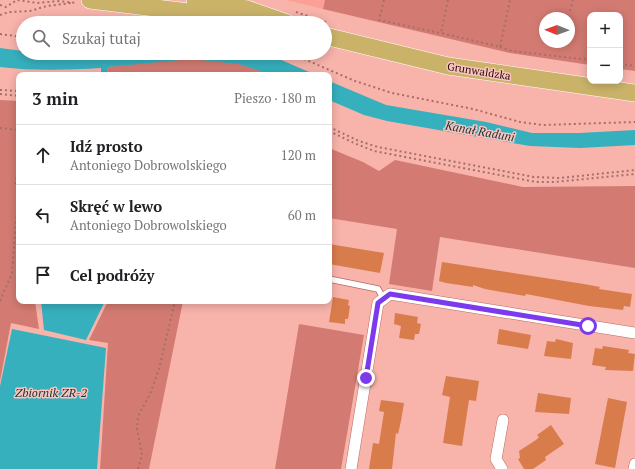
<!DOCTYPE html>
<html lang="pl">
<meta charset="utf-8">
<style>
:root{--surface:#fff;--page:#f6f6f6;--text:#202124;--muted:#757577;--line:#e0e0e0}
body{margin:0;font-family:"PT Serif",serif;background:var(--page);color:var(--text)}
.controls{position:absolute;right:12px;top:12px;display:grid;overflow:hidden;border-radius:8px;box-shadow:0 2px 10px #0003}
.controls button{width:36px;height:36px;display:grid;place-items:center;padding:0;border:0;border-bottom:1px solid var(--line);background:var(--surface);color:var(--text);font:20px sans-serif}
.compass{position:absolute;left:539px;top:12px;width:36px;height:36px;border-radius:50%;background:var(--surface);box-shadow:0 2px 10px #0003;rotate:271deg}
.stop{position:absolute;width:12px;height:12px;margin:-9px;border:3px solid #7c3aed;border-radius:50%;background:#fff}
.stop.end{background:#7c3aed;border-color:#fff;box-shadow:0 1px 4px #0008}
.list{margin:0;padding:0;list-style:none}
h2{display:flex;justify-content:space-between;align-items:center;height:52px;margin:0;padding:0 16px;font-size:17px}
h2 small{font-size:13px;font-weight:400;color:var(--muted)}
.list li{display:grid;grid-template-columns:26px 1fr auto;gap:12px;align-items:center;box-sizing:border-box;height:60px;padding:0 16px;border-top:1px solid var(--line)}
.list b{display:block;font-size:15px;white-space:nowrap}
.list p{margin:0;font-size:13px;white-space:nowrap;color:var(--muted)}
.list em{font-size:13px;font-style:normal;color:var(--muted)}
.icon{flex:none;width:22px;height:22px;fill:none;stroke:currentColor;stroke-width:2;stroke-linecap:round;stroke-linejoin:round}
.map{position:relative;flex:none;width:635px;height:469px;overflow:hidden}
.search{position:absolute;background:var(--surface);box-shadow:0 2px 10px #0003;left:16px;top:16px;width:316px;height:44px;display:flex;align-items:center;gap:10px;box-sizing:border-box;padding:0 14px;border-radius:22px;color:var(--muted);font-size:15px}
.panel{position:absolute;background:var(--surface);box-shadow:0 2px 10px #0003;left:16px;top:72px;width:316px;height:232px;border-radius:8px}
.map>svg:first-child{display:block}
</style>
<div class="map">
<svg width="635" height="469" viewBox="0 0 635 469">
<rect width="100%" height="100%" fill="#f8b3ab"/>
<!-- built -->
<path fill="#fca095" d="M286,0H325L323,9Z"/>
<!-- green -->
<g fill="#d37b72" fill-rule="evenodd">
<path d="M325,0H635V71L620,69V15H590V65L510,53L323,9ZM545,18H569V42H545Z"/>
<path d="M171,59C206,58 242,61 274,75H107L108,67Z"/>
<path d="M0,100L19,101V301H35L39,329L11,323L0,381Z"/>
<path d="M329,148L363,162L379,171L395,160L523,187L635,186V268L440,237L432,291L389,284L397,229L329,218Z"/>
<path d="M108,301H183L149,469H100L108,343L89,340Z"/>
<path d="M299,324L364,335L341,469H275Z"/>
</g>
<!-- water -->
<g fill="#37b0be">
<path d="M0,48L23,51V53H265L316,75H274L238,64L191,59L108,67L107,75H101V68C67,70 34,71 0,67Z"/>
<path d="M329,81L386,105L486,122L532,133H579L635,130V145L580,148L530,146L387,121L364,115L329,100Z"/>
<path d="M41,301H105L86,340L44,330Z"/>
<path d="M12,329L106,348L97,469H0V386Z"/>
</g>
<!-- building -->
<g fill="#d97c4c">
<path d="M329,244L384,253L380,273L329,264Z"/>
<path d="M442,262L584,284L600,287L599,289L632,294L630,307L624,306L623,310L589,306L526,294L525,296L485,289L473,285V287L446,283L439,281Z"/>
<path d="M333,297L349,300L348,305L350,306L348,319H345V324L329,322Z"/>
<path d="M395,313L418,317L417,323L421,324L419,334H415L414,340L399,338L401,326L394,324Z"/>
<path d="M499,329L531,335L528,349L497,344Z"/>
<path d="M556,339L573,343L571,359L544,356L547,341L555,342Z"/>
<path d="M603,346L629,350L628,353L635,354L633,371L605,370L606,367L592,365L595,348L602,349Z"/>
<path d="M446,376L479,381L476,401L469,400L462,446L443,443L450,397L442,395Z"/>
<path d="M538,393L571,398L569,414L535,412Z"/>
<path d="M608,398L627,402L615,468L595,464Z"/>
<path d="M381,400L404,403L401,421L398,434L396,433L392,469H369L373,443L379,444L384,412L379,411Z"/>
<path d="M551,425L564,444L545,457L546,460L533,469H524L518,459L520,458L519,451L536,440L539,437L537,435Z"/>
</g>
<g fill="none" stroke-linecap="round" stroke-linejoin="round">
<defs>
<path id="lane" d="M329,279L378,289L383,298"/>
<g id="street">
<path d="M351,469L378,303L390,294L635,333"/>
<path d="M502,469L496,459L503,420"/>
<path d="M634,469L635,464"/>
</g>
<g id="primary">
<path d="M90,0L205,14L256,23"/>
<path d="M195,0L247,9L287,23"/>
<path d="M325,36L448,66L635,93"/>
</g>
</defs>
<!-- lane casing -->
<use href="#lane" stroke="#b96a62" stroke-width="7"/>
<!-- street casing -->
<use href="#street" stroke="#b96a62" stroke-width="12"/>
<!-- primary casing -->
<use href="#primary" stroke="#fff" stroke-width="18"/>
<!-- path -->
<g stroke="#a46f69" stroke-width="2" stroke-dasharray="2 3" stroke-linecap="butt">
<path d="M384,0L379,20L440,33"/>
<path d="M448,0L441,33L500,47L510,0"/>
<path d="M0,5L6,7L17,0L37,3L59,1L76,3"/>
<path d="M570,11L573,0"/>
<path d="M296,12L326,22"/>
<path d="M0,15L9,12L30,11L47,6L71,3"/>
<path d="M0,34L23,37"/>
<path d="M500,47L512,51L590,60"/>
<path d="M290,53L355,81L392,93L473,109L520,122L543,125L635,122"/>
<path d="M620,64L635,66"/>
<path d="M0,90L19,91"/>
<path d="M0,94L19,96"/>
<path d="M329,127L359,141L378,147L534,177L560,178L635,170"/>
<path d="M0,128L19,130"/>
<path d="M329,131L354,143L374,151L536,182H555L635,174"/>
<path d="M0,301L12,273L18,197V188L15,182L19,171"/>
<path d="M138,469L142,455L137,429L138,416L150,394L159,369L175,301"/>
</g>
<!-- lane -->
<use href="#lane" stroke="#fff" stroke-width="5.5"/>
<!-- street -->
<use href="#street" stroke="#fff" stroke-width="11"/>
<!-- primary -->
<use href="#primary" stroke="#cab369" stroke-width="17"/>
</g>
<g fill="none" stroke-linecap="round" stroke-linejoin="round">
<!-- route -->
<path stroke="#7c3aed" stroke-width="5" d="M366,378L378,303L390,294L588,326"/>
</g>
<g text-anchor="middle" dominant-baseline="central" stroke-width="3" stroke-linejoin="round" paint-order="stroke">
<!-- street labels -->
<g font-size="11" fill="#260907" stroke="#fac5bf">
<text transform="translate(479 71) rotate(9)">Grunwaldzka</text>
</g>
<!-- water labels -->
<g font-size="12" font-style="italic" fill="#173135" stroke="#fac5bf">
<text transform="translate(480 131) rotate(10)">Kanał Raduni</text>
<text x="51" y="392">Zbiornik ZR-2</text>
</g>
</g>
</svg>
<div class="controls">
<button>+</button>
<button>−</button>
</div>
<svg class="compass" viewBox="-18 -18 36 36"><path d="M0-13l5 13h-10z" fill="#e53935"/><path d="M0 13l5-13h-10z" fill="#757577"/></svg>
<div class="stop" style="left:588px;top:326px"></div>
<div class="stop end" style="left:366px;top:378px"></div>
<div class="search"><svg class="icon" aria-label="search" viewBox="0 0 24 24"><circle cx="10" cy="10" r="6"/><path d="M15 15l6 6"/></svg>Szukaj tutaj</div>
<section class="panel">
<h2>3 min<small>Pieszo · 180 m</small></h2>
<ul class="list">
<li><svg class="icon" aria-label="ahead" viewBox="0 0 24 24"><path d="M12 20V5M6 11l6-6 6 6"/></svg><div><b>Idź prosto</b><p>Antoniego Dobrowolskiego</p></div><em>120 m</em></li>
<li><svg class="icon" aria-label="left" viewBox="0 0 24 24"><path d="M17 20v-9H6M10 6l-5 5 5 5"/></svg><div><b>Skręć w lewo</b><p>Antoniego Dobrowolskiego</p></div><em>60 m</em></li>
<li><svg class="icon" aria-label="arrive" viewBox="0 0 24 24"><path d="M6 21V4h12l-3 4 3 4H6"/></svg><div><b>Cel podróży</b></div></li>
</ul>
</section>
</div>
